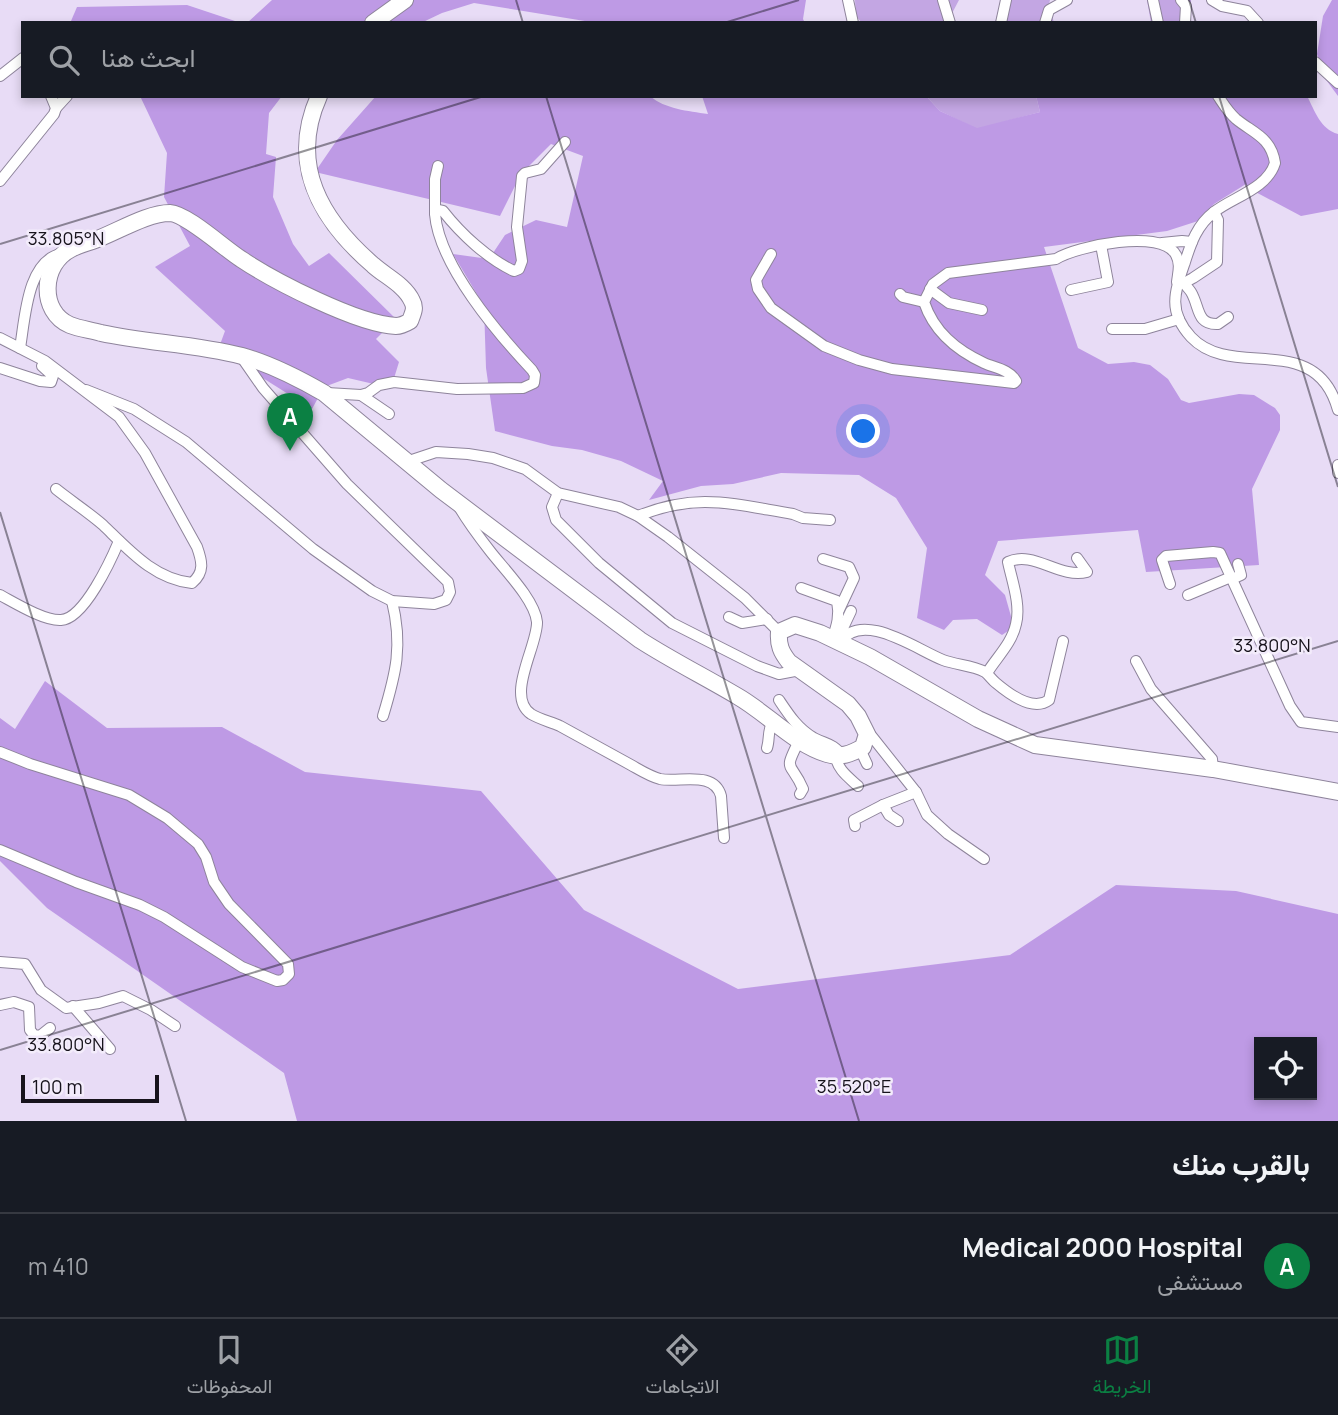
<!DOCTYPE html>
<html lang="ar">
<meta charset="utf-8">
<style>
:root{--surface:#171b24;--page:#20242c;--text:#f1f3f6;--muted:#9ea1a6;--line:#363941;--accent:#0b8043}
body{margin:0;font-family:Manrope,Vazirmatn,sans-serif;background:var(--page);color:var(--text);direction:rtl}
.controls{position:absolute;right:21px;bottom:21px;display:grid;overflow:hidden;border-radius:0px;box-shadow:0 4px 10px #0003}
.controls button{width:63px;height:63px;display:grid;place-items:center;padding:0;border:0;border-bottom:2px solid var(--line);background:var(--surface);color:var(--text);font:35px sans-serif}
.scale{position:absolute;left:21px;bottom:18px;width:138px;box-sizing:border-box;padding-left:7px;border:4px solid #17131c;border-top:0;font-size:19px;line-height:24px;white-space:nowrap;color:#17131c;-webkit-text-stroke:5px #f3ecfb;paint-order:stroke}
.you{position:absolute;left:864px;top:432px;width:24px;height:24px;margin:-18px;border:5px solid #fff;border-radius:50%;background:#1a73e8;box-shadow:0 0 0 10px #1a73e833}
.badge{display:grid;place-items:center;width:46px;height:46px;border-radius:50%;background:var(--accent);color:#fff;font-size:23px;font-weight:700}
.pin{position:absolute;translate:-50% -58px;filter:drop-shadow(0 2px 4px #0008)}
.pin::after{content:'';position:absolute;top:37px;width:24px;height:21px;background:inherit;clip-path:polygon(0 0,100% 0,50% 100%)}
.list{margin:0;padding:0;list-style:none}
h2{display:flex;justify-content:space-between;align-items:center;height:91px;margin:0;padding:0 28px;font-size:30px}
h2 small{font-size:23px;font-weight:400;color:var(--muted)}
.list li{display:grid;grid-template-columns:46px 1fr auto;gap:21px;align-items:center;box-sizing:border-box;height:105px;padding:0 28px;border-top:2px solid var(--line)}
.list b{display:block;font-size:26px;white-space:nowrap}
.list p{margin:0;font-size:23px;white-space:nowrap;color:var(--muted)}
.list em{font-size:23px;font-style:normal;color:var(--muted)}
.icon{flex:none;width:38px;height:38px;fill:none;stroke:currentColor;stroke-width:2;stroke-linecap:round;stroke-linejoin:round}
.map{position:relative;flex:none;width:1338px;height:1121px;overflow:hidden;direction:ltr}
.search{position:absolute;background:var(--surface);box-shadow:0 4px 10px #0003;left:21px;right:21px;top:21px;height:77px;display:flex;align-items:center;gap:18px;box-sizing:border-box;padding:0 24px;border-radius:0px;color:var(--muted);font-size:26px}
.sheet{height:196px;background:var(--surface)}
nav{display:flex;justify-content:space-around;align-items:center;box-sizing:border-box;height:98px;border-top:2px solid var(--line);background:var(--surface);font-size:19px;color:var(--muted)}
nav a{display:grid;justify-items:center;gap:4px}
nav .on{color:var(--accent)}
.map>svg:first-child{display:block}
</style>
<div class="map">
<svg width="1338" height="1121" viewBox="0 0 1338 1121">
<rect width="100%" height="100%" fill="#e8dcf6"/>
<!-- green -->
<g fill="#c3a6e3">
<path d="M855,0H959L948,21L950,23H862L856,16Z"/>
<path d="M1001,0H1050L1049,4L1054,23H995Z"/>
<path d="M1147,0H1191L1190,23H1151Z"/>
<path d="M926,96H1036L1040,112L977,129L940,111Z"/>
</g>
<!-- forest -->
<g fill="#be9ae5" fill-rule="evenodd">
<path d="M272,0H806L803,19L805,23H597L474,3L442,13L421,23H247Z"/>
<path d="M1332,0H1338V96L1324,77L1317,54L1323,16Z"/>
<path d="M187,5L241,23L71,21L77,7Z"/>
<path d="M140,96H282L269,113L266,154L276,157L273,197L293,244L309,266L329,253L396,319L376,339L399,362L391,388L348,378L324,387L312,409L218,350L225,331L155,267L190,246L164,197L167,153Z"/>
<path d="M376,96H650C665,109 688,111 708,114L702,96H926L940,111L977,128L1040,112L1036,96H1307C1315,111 1320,129 1338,134V209L1301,216L1248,188L1246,184L1214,204L1198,221L1167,231L1044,247L1078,348L1108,364L1134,362L1150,365L1168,379L1181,400L1189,403L1239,394L1254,395L1275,408L1280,415V430L1252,489L1259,565L1146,572L1138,530L998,541L985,575L1005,595L1014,627L1002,635L977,619L953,620L944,630L917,618L927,548L896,498L859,475L781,473L733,484L701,486L649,500L663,481L621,461L582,450L552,446L495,431L486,368L484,306L453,254L489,259L505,235L536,220L567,227L583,156L551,144L521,174L500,216L315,172L337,140Z"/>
<path d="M45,681L107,728L222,727L305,772L481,791L584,910L738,989L1010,955L1116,885L1236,891L1338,914V1121H297L284,1073L47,908L0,861V718L15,729ZM1259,1042H1312V1095H1259Z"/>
</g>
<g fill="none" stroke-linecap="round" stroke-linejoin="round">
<defs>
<g id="street">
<path d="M848,0L853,23"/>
<path d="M943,0L950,23"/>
<path d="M1153,0L1158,23"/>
<path d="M1181,0L1186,6L1185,23"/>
<path d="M1212,0L1222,6L1247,11L1258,23"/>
<path d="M1001,23L1006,0"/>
<path d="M1045,23L1049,10L1067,0"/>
<path d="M1315,62L1338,83"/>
<path d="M0,76L23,58"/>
<path d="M1218,96C1224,105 1228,112 1236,119C1253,133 1271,137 1275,163C1267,189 1233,197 1214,212C1197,225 1191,243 1185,262C1175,291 1167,311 1191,337C1232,381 1316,329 1338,410"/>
<path d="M56,108L67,96"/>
<path d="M0,181L54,114L56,108L51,96"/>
<path d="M435,213V179L438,166"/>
<path d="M1162,243L1182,241L1192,242"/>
<path d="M771,254L756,280L758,289L771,308L824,346L859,360L892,369L1014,383L1016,381C1009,369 995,368 984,363C956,350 934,332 924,302L933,284L948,273L1056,259C1077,246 1162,228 1176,255C1181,264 1178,273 1177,282L1184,283L1193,278L1217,262L1218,220L1214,212"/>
<path d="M1184,283C1186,286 1189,289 1191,292C1200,307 1196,325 1218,324L1228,317"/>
<path d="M930,289L949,303L982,310"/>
<path d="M1071,290L1108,282L1101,245"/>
<path d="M900,294L903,297L924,302"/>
<path d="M1112,329H1145L1179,319"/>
<path d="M0,338L45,361L119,417L145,453L197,547C202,561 205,572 192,583C154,579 129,550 103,525C88,512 71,501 56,489"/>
<path d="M20,348C25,319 27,261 61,254"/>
<path d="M0,368L40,381L51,382L53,376L42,366"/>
<path d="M86,390L134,409L186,442L313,549L372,591L392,601L434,604L446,600L450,592L448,582L347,484L263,388L240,355"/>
<path d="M327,393L361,395L368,393L379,385L394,382L457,389L523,388L534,383L535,375L532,370C498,334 439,265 435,214L438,210L443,211C461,234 488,259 514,271L519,269L522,261L517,227L522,176L525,173L541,169L565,142"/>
<path d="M361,395L389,414"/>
<path d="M406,462L436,452L468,454L493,458L525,469L558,493L619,507L638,516L668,537L745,598L779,632"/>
<path d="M1338,465V473"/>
<path d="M558,493L552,507L556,520L599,563L672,623L757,666L779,674L800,670"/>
<path d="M459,507C468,522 479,537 490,551C503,568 535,600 537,622C538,645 505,696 531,714C539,719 551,722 560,726C584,739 607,752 631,765C640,770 649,776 660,779C679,783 714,770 721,796L724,838"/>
<path d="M638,516C698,492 732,504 793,514L803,518L830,520"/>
<path d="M823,559L849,567L854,578L839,610"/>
<path d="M1232,579L1241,575L1238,564"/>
<path d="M1170,584L1162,560L1166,556L1213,552L1220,553L1290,706L1301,722L1338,727"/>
<path d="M801,588L837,601C840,615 837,626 832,639"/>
<path d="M0,595C15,603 44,621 61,620C84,619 111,560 119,541"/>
<path d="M1188,595L1231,577"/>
<path d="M729,617L742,623L767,619"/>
<path d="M843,637V628L851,611"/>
<path d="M839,643C862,609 917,650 943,660C956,665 972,665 985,672C989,675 992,680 996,683C1009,694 1033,712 1049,700L1063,641"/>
<path d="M1136,661L1151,689L1212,759L1213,769"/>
<path d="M987,673C997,657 1012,643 1016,624C1021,605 1012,581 1008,562C1034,550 1059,579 1087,572L1077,558"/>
<path d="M779,700C789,715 798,729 814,738C828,745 832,743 843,756"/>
<path d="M383,716C396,673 403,646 392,601"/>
<path d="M866,729L916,792L927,815L948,834L984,859"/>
<path d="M767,748C770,739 767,731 773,721"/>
<path d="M860,749L867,764"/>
<path d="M0,752L30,764L129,795L167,818L198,844L206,857L214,882L229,904L288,964L289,974L283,980L277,981L242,967L164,917L140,905L76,882L0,850"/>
<path d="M835,755C838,770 847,776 858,786"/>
<path d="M800,794L803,789C791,760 782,774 800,739"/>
<path d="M898,821L889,815L883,805L916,792"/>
<path d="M855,826L854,820L883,805"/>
<path d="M0,962L25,964L41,990L66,1008L99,1003L123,996L151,1010L175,1026"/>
<path d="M0,1005L14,1002L29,1007L30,1030L34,1035L40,1036L50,1028"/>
<path d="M73,1006L110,1049"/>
</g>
<g id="secondary">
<path d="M373,23L405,0"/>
<path d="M319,96C288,165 321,220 373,265C385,276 405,285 412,301C416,308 413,313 410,321C405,324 401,326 396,326C357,324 274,281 241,259C225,249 187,214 170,213C147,213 117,232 95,240C87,243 79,245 71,249C41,264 39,312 70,325C80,329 91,330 101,333C147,343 196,344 242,356C271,364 298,378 324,393L441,490L640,640C671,660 705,677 737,696C767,713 794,744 827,754C840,758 851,754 863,747L867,734L858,716L848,704L789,662C781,652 778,645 779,632L795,625L820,633L870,657L978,719L1035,745L1213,769L1338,792"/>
</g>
</defs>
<!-- street casing -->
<use href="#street" stroke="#8e849b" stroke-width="12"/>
<!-- secondary casing -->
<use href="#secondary" stroke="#8e849b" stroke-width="18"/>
<!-- street -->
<use href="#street" stroke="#fff" stroke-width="10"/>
<!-- secondary -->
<use href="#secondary" stroke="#fff" stroke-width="16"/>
</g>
<!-- ticks -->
<path fill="none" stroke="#17131c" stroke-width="2" stroke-opacity="0.45" d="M516,0L523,23M1189,0L1196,23M724,23L799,0M546,96L859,1121M1219,96L1338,487M0,244L484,96M0,512L186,1121M0,1050L1338,641"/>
<g font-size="18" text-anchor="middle" fill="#17131c" stroke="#f3ecfb" stroke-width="5" stroke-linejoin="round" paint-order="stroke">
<text x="66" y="245">33.805°N</text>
<text x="1272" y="652">33.800°N</text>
<text x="66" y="1051">33.800°N</text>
<text x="854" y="1093">35.520°E</text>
</g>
</svg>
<div class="controls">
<button><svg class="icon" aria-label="locate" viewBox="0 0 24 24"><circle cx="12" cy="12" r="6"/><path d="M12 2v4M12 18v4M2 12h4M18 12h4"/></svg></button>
</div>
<div class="scale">100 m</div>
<div class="you"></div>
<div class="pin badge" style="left:290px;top:451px">A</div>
<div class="search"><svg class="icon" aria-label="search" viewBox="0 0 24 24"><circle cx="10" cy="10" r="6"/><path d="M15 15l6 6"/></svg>ابحث هنا</div>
</div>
<section class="sheet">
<h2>بالقرب منك<small></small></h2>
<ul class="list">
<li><span class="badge">A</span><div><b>Medical 2000 Hospital</b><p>مستشفى</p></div><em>410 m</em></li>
</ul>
</section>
<nav>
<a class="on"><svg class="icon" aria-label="map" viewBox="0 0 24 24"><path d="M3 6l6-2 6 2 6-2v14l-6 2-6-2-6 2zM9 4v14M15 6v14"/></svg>الخريطة</a>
<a><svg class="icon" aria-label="directions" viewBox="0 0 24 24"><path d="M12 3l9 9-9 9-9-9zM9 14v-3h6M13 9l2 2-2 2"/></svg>الاتجاهات</a>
<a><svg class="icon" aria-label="saved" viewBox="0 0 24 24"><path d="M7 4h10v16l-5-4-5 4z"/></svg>المحفوظات</a>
</nav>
